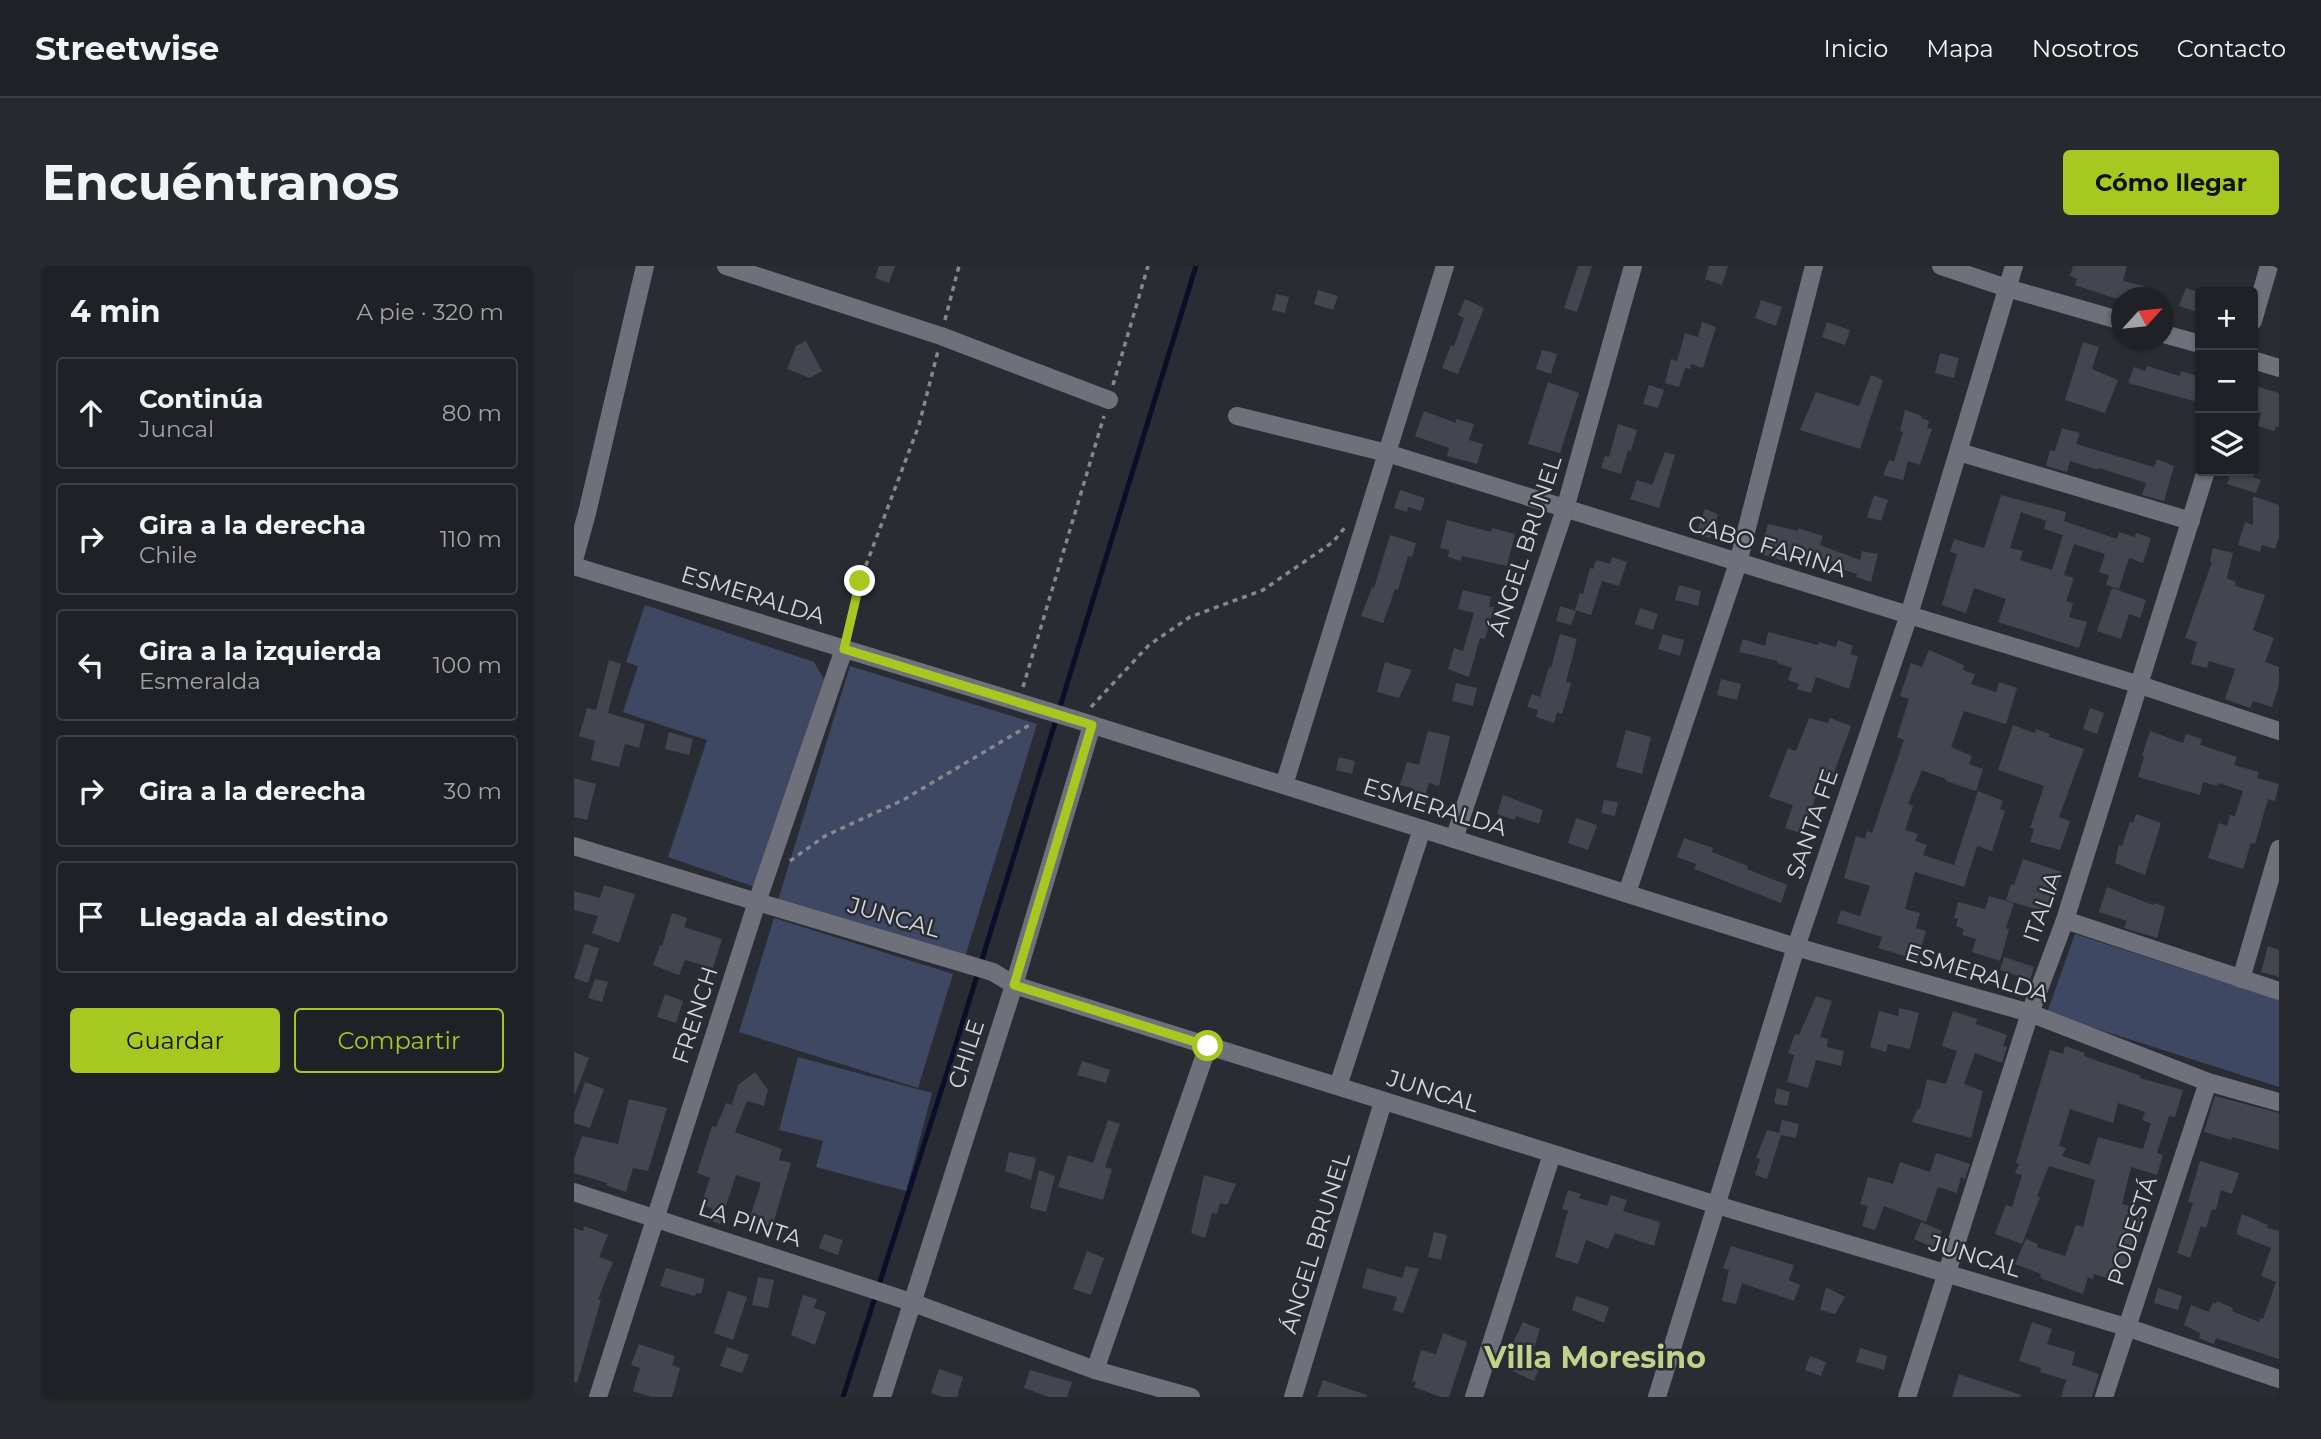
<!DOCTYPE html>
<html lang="es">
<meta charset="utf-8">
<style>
:root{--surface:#202126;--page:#28292e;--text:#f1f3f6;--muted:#a2a3a7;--line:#3d3e43;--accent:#a6c821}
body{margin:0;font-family:Montserrat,sans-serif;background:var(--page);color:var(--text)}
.controls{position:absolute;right:21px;top:21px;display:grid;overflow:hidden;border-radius:7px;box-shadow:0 2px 5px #0004}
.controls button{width:63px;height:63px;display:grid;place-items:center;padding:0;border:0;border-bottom:2px solid var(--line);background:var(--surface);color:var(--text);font:35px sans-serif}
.compass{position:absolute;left:1537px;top:21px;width:63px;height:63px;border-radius:50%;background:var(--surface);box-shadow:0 2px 5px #0004;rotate:63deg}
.stop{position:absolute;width:21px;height:21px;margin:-16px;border:5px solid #a6c821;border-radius:50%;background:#fff}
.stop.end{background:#a6c821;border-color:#fff;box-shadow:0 2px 7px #0008}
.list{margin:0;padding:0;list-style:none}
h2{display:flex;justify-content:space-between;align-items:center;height:91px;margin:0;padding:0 28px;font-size:30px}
h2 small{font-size:23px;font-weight:400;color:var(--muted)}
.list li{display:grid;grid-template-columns:46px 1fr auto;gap:21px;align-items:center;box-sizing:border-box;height:112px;margin:0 14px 14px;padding:0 14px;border:2px solid var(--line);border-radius:7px}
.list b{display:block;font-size:26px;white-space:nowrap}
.list p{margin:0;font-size:23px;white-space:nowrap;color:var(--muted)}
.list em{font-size:23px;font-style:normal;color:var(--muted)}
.actions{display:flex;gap:14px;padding:21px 28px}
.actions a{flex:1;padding:16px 0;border:2px solid var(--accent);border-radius:7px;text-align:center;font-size:24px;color:var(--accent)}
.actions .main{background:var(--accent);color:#111}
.icon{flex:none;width:38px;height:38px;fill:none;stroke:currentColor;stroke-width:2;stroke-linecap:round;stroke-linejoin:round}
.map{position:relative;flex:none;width:1705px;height:1131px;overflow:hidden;border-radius:7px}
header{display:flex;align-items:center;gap:42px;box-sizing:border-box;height:98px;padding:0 35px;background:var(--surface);border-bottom:2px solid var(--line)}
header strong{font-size:33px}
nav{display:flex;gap:38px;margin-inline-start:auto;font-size:24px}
.intro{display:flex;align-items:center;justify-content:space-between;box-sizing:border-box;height:168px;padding:0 42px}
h1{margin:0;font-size:49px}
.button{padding:18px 32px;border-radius:7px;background:var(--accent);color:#111;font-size:24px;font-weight:700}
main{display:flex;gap:42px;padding:0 42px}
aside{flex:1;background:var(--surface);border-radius:7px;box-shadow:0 2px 5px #0004}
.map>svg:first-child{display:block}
</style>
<header>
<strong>Streetwise</strong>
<nav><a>Inicio</a><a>Mapa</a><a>Nosotros</a><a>Contacto</a></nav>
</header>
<div class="intro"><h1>Encuéntranos</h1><a class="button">Cómo llegar</a></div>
<main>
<aside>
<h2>4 min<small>A pie · 320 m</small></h2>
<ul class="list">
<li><svg class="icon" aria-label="ahead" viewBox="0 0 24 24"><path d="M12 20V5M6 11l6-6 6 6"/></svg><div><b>Continúa</b><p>Juncal</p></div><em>80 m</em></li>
<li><svg class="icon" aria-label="right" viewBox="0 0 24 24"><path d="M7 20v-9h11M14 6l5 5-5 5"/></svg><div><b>Gira a la derecha</b><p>Chile</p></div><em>110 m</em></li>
<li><svg class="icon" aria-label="left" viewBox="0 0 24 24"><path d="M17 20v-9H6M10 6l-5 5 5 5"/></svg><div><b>Gira a la izquierda</b><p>Esmeralda</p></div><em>100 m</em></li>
<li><svg class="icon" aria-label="right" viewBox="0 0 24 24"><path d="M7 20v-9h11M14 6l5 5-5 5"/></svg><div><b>Gira a la derecha</b></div><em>30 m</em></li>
<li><svg class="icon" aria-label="arrive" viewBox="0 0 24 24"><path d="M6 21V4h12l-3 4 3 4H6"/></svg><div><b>Llegada al destino</b></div></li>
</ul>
<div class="actions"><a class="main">Guardar</a><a>Compartir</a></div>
</aside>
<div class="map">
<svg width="1705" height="1131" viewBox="0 0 1705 1131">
<rect width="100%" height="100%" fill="#2a2c33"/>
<!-- green -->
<g fill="#3f4863">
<path d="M71,339L240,396L250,413L181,621L94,591L133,474L49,446L64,400L52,396Z"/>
<path d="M276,400L463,458L391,691L204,634Z"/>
<path d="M200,652L379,708L344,822L165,766Z"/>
<path d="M1501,668L1705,734V821L1473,747Z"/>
<path d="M224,791L358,827L332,925L242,901L249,875L205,864Z"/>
</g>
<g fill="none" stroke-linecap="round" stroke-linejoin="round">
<!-- stream -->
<path stroke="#090e29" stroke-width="5" d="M269,1131L377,794L622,0"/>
</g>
<!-- building -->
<g fill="#43464e" fill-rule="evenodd">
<path d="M305,0H321L315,17L301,12Z"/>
<path d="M1004,0H1018L1003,46L990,42Z"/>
<path d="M1135,0H1154L1148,19L1131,13Z"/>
<path d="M1499,0H1553L1549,15L1570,20L1566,32H1540L1501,19L1503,13L1496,10Z"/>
<path d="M1612,22L1626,27V47L1605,40Z"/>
<path d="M744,24L764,30L759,44L740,38Z"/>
<path d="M702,28L715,31L711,47L698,44Z"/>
<path d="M891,33L910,42L884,108L868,102L877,79L880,80L890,52L884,49Z"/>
<path d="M1187,34L1208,41L1202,60L1181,52Z"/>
<path d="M1128,56L1142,61L1129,102L1117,98L1116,103L1111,102L1105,121L1091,117L1097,93L1103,95L1111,67L1124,71Z"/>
<path d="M1253,56L1276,64L1271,79L1248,71Z"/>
<path d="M232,75L248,105L236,112L213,103L222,80Z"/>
<path d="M1509,76L1525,81L1518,103L1544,114L1531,147L1491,134Z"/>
<path d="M968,84L983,88L977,108L962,103Z"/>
<path d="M1366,87L1385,92L1380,112L1361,107Z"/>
<path d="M1573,100L1606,110L1607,105L1626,111V135L1621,133L1620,135L1554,117L1560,101L1571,105Z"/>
<path d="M1297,109L1309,114L1286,183L1226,164L1242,126L1285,140Z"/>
<path d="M974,116L1005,127L986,187L954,178Z"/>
<path d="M1075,119L1090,124L1084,142L1069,138Z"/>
<path d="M1682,120L1705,127V161L1702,160L1700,165L1684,160L1687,147L1679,144V132Z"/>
<path d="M1331,144L1348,150L1347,152L1355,155L1353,162L1358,163L1346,199L1334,195L1329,214L1309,209L1315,194L1320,195L1329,166L1326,165Z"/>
<path d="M850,145L882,157V153L900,158L895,174L909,178L903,198L873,190L875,182L841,170Z"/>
<path d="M1044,158L1063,164L1057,185L1054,184L1047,208L1027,202L1031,190L1035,191Z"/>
<path d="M1488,162L1506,167L1502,178L1580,201L1583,193L1600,200L1590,235L1568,229L1572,217L1525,202V204L1496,195L1493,206L1472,200L1476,184L1481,185Z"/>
<path d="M1091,186L1101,189L1085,242L1056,233L1063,214L1078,219Z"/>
<path d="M1657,205H1682L1679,211L1687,214L1682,227L1653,218Z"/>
<path d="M826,224L851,232L847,245L834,241L833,246L820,242Z"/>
<path d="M1300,229L1314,234L1307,255L1293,251Z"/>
<path d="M1427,229L1492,246L1490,255L1543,273L1545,266L1561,271L1562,267L1577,272L1569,297L1555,292L1545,323L1532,319L1535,309L1525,306L1531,288L1500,278L1490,309L1500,312L1492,335L1499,337L1495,351L1513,356L1505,382L1424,356L1432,333L1400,322L1392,347L1368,339L1383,288L1376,286L1380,273L1410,282ZM1447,246L1472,255L1470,263L1489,269L1478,304L1446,294L1449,285L1436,282Z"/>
<path d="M1679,230L1705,239V271L1701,283L1688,279L1686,286L1664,279L1671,256L1679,259Z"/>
<path d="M1131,243L1144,248L1136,272L1122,268Z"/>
<path d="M873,254L917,266L918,262L941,268L933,300L888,290L886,295L874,291L875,284L866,282Z"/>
<path d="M1194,258L1224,265V262L1249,270L1246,279L1286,294L1288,285L1304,288L1297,316L1282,311L1283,308L1259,301L1261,296L1217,285L1214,296L1186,288Z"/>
<path d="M816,269L842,277L838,291L834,290L824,324L821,323L809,357L787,350L798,321L800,322Z"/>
<path d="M1639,282L1659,287L1653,312L1662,316L1661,320L1691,329L1679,364L1700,372L1691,396L1705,401V419L1698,441L1679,435L1676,442L1651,433L1661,403L1635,395L1633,402L1617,398L1623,376L1611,372L1638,296L1636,295Z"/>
<path d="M1038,291L1053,296L1045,320L1028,315L1017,349L1001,344L1006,327L1009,328L1016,302L1019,303L1022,294L1036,298Z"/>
<path d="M1105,319L1127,325L1124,340L1101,334Z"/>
<path d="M1538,322L1572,334L1566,352L1555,348L1547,373L1523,365Z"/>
<path d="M889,324L917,331L915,341H920L911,373L906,372L895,411L874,403L880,382L889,385L900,347L884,343Z"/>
<path d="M986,340L1002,345L997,359L982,355Z"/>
<path d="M1066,342L1084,348L1079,364L1061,358Z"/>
<path d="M1194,366L1244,379L1245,376L1262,381L1264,374L1279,380L1276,388L1284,390L1275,423L1242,411L1237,427L1223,423L1225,418L1214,414L1218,402L1203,397L1204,395L1165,386L1169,373L1191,380Z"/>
<path d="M986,368L1003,373L992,416L997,417L988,448L983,446L980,457L962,451L964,444L953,441L958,428L966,431L975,401L977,402Z"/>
<path d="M1089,368L1110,374L1106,390L1084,383Z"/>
<path d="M1355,384L1390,399L1389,404L1401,408L1397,418L1422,426L1425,416L1443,422L1432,458L1390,445L1377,481L1398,490L1395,498L1409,503L1402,525L1372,515V513L1348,504L1334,538L1339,540L1331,564L1344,568L1341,575L1353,579L1349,589L1380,599L1404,525L1429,535L1426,543L1431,545L1418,585L1403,580L1390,621L1341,606L1331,643L1346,647L1342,662L1352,665L1344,694L1304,682L1308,671L1263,657L1267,644L1286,650L1296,620L1270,612L1282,570L1291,573L1293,565L1298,567L1330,474L1323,471L1335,433L1326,430L1337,397L1348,401Z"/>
<path d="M35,394L47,398L34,447L71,458L65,482L51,478L45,501L17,494L21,475L5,470L13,442L22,444Z"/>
<path d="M811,396L838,404L825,432L803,426Z"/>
<path d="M1147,413L1167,418L1163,434L1143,429Z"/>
<path d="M882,417L903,422L899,440L878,435Z"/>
<path d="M1516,442L1530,447L1523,468L1509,463Z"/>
<path d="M1235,452L1254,457L1256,452L1277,460L1255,520L1246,517L1229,568L1211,562L1219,539L1195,531L1214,482L1222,485Z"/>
<path d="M1439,459L1461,467L1462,463L1476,468L1475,471L1510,483L1485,551L1496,555L1486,584L1456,576L1460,563L1456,562L1470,520L1424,504Z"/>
<path d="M1052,464L1077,471L1068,508L1042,501Z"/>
<path d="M854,465L876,470L865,520L855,517L850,534L836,530L838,522L826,519L833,496L845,499Z"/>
<path d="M1576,465L1609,477L1612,468L1628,473L1626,479L1663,491L1660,499L1685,506L1683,512L1705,518L1701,535L1694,533L1681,578L1677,577L1669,603L1634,592L1645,557L1653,560L1656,549L1661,550L1669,525L1644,517L1643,520L1629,516L1626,529L1564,511L1570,491L1568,490Z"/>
<path d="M95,466L119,473L115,489L91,483Z"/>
<path d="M765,491L781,495L778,508L762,504Z"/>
<path d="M0,512L22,518L13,554L0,551Z"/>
<path d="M929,529L969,544L965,558L942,550L941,554L923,548Z"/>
<path d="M1030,534L1044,536L1041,550L1027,547Z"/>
<path d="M1562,548L1587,557L1571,609L1541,597L1545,579L1548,580L1556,556L1559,557Z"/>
<path d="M1002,552L1023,559L1014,584L994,577Z"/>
<path d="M1110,572L1139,582L1138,586L1174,600L1173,603L1213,619L1207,637L1120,603L1122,598L1103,591Z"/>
<path d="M1449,593L1488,606L1474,647L1432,634L1437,618L1440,619Z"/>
<path d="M30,619L61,628L45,677L18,667L24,650L0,644V625L26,632Z"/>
<path d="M1533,621L1579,639L1580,637L1591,641L1583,672L1550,662L1553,655L1525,646Z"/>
<path d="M1415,630L1440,637L1432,662L1435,663L1426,695L1398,686L1402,673L1388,669L1390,663L1382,660L1384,653L1380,652L1384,636L1411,643Z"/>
<path d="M98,647L113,652L110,661L148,673L139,702L111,694L105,709L79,699L86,679L88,680Z"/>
<path d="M11,678L25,682L14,717L0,712Z"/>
<path d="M1694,680L1705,684V711L1687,706Z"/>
<path d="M1430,691L1460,701L1456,714L1426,704Z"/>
<path d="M21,713L34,716L28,736L14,732Z"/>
<path d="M91,728L109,735L102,757L83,751Z"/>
<path d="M1242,730L1258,735L1246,771L1254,773L1253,781L1270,785L1267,800L1242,794L1234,822L1213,816L1220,789L1214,787L1221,768L1225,769Z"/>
<path d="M1325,742L1345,747L1336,783L1314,778L1312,786L1296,781L1305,745L1324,750Z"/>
<path d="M1379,745L1403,753L1402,758L1433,769L1429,780L1433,781L1428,797L1401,787L1390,818L1409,825L1397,872L1338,856L1344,842L1346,843L1353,813L1372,818L1383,785L1368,780Z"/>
<path d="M1491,780L1511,787L1510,790L1567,810L1566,812L1609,824L1601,851L1595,850L1583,887L1589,889L1583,909L1557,901L1548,938L1573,944L1555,998L1551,997L1546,1016L1520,1008L1519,1013L1514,1011L1509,1028L1466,1012L1467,1008L1441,998L1452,973L1464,978L1463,981L1491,990L1502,959L1509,961L1521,914L1475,900L1463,930L1466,931L1448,978L1421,968L1432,939L1438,941L1448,909L1441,907L1445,898L1442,897L1476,784L1489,788ZM1544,837L1571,846L1568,854L1577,857L1569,883L1524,871L1516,899L1488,890L1492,882L1485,880L1496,843L1539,857Z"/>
<path d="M0,786L15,792L1,828H0Z"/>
<path d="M508,795L536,804L532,817L503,809Z"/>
<path d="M181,806L194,824L190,840L173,835L161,866L208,883L205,894L217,897L197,965L174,957L187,917L162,909L146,958L134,954L138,942L127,939L136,912L123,907L138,860L142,861L152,837L158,839L164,819Z"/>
<path d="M11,816L30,823L16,862L0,857V848Z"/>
<path d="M1203,822L1216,826L1213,840L1200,837Z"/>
<path d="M1641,830L1705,847V884L1658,871L1657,874L1630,866Z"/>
<path d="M55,833L93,842L74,905L59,902L52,926L32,919L33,917L0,907V893L8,870L44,878Z"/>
<path d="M534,854L546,858L531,901L538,903L529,934L484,921L494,889L519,897Z"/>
<path d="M1208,854L1225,858L1222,872L1207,869L1193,913L1181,909L1186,893L1182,892L1193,864L1205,867Z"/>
<path d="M435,886L462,892L457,914L431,905Z"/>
<path d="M1362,887L1396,898L1391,913L1387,911L1383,927L1364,921L1352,956L1310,940L1301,964L1288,960L1294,940L1286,938L1294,911L1319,918L1326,896L1356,906Z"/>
<path d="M1626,895L1665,907L1658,928L1647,924L1642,944L1638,943L1632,962L1627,960L1616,992L1603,987L1619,937L1614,936Z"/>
<path d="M465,904L481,910L472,946L456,942Z"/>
<path d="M630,909L662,918L653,939L646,937L643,948L638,947L631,972L617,967Z"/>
<path d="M994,924L1007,928L1005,932L1033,940L1037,929L1053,934L1049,945L1086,956L1080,980L1041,967L1034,983L1012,974L1004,998L981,991L994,945L988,943Z"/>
<path d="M1668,948L1694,959L1693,962L1705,965V1093L1642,1072L1640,1078L1625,1072L1626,1067L1610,1059L1617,1039L1635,1046L1639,1036L1642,1038L1643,1035L1659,1042L1658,1045L1685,1056L1686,1052L1689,1053L1702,1016L1687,1010L1697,982L1662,968Z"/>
<path d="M1347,956L1368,965L1360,982L1340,973Z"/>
<path d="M10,960L34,969L25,991L39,996L24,1033L27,1034L3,1117L0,1116V962L9,965Z"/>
<path d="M860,966L873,969L867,994L854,991Z"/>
<path d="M250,968L269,974L264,989L245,982Z"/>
<path d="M1157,980L1220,999L1215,1014L1226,1019L1220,1035L1168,1017L1162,1038L1148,1035L1155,1004L1149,1002Z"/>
<path d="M513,985L530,992L517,1029L499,1023Z"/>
<path d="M832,1000L845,1003L829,1047L819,1044L823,1031L788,1022L793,1002L828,1012Z"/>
<path d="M92,1002L131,1013L127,1028L122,1027L121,1030L86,1020Z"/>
<path d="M184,1011L200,1014L194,1042L178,1039Z"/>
<path d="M1252,1021L1271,1031L1261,1048L1246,1044Z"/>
<path d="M1584,1022L1608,1030L1604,1044L1580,1037Z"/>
<path d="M154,1025L173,1031L159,1074L140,1067Z"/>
<path d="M229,1029L243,1033L240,1042L252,1046L241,1079L217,1069Z"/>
<path d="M1002,1030L1035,1041L1030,1057L998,1044Z"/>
<path d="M949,1056L966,1063L957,1092L968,1095L960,1115L934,1103L944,1082L938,1079Z"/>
<path d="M1458,1056L1478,1063L1473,1078L1501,1086L1498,1099L1525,1108L1518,1131H1487L1492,1114L1466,1106L1467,1102L1445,1095Z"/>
<path d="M869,1067L893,1076L875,1131H867L840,1121L842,1116L838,1115L847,1084L862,1088Z"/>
<path d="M65,1078L101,1090L98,1099L106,1102L98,1131H78L59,1125L66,1102L57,1099Z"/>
<path d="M153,1081L175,1089L168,1107L146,1100Z"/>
<path d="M1286,1082L1313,1090L1310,1104L1282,1096Z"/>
<path d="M1236,1090L1252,1096L1247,1110L1231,1104Z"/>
<path d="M365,1103L389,1111L383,1131H368L357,1127Z"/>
<path d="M456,1104L498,1116L493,1131H475L450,1122Z"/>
<path d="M1385,1108L1447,1129L1446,1131H1378Z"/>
<path d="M749,1114L793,1129L792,1131H743Z"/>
</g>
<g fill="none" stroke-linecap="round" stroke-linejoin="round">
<!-- path -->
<g stroke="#86888e" stroke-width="3.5" stroke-dasharray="5 5" stroke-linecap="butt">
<path d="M371,54L385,0"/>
<path d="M539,119L574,0"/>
<path d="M274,367L286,315L345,159L364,85"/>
<path d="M449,421L530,150"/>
<path d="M517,441L575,379L616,351L689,324L759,276L772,260"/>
<path d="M216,595L251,570L329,534L459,457"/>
</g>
<!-- minor -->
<g stroke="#6f717a" stroke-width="18">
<path d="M152,0L367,70L535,134"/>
<path d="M1367,0L1433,22L1548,55"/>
<path d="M1679,55L1695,0"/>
<path d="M1590,68L1626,78"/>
<path d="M1679,94L1705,102"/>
<path d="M663,150L813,187L1335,349L1566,419L1705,465"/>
<path d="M1385,186L1617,255"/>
<path d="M0,294L13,247L71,0"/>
<path d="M0,300L503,454L1222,681L1456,747L1634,816L1705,836"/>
<path d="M710,519L871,0"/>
<path d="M880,573L991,243L1059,0"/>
<path d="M0,580L183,636L419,706L440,719L1143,939L1552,1061L1705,1113"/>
<path d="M1053,627L1164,297L1240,0"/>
<path d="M1491,654L1705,725"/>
<path d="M1667,713L1705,583"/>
<path d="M764,820L848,563"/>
<path d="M0,926L337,1036L521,1104L617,1131"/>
<path d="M521,1104L634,780"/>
<path d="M24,1131L183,636L270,383"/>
<path d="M308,1131L440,719L518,459"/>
<path d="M719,1131L809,836"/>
<path d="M900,1131L978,888"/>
<path d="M1083,1131L1222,681L1335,349L1440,0"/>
<path d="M1333,1131L1456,747L1491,654L1632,205"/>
<path d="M1530,1131L1634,816"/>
</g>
</g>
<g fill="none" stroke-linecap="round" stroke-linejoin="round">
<!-- route -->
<path stroke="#a6c821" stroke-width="9" d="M286,315L270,383L518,459L440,719L634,780"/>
</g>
<g text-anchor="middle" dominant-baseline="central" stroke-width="5" stroke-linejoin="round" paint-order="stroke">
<!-- street labels -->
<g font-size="23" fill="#d4d6db" stroke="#2a2c33">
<text transform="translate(951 280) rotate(-72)">ÁNGEL BRUNEL</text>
<text transform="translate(1193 280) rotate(17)">CABO FARINA</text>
<text transform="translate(179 329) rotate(17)">ESMERALDA</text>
<text transform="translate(861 541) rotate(17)">ESMERALDA</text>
<text transform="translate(1238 558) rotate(-71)">SANTA FE</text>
<text transform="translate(1468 641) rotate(-71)">ITALIA</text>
<text transform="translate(320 651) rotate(16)">JUNCAL</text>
<text transform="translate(1403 707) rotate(17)">ESMERALDA</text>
<text transform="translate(121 749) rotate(-72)">FRENCH</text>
<text transform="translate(392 788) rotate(-72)">CHILE</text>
<text transform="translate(859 825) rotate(17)">JUNCAL</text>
<text transform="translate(176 957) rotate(18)">LA PINTA</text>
<text transform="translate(1558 965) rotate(-72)">PODESTÁ</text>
<text transform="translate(741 977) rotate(-73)">ÁNGEL BRUNEL</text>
<text transform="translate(1401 990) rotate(17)">JUNCAL</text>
</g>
<!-- district labels -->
<g font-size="30" font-weight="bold" fill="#bfd48a" stroke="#2a2c33">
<text x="1021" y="1091">Villa Moresino</text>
</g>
</g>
</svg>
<div class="controls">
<button>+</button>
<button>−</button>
<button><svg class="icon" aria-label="layers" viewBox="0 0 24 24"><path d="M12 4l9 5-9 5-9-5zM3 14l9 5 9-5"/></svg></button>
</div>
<svg class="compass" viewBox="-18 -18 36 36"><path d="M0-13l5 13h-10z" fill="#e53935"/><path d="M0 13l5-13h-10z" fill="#a2a3a7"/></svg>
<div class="stop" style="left:634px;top:780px"></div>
<div class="stop end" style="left:286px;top:315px"></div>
</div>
</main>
